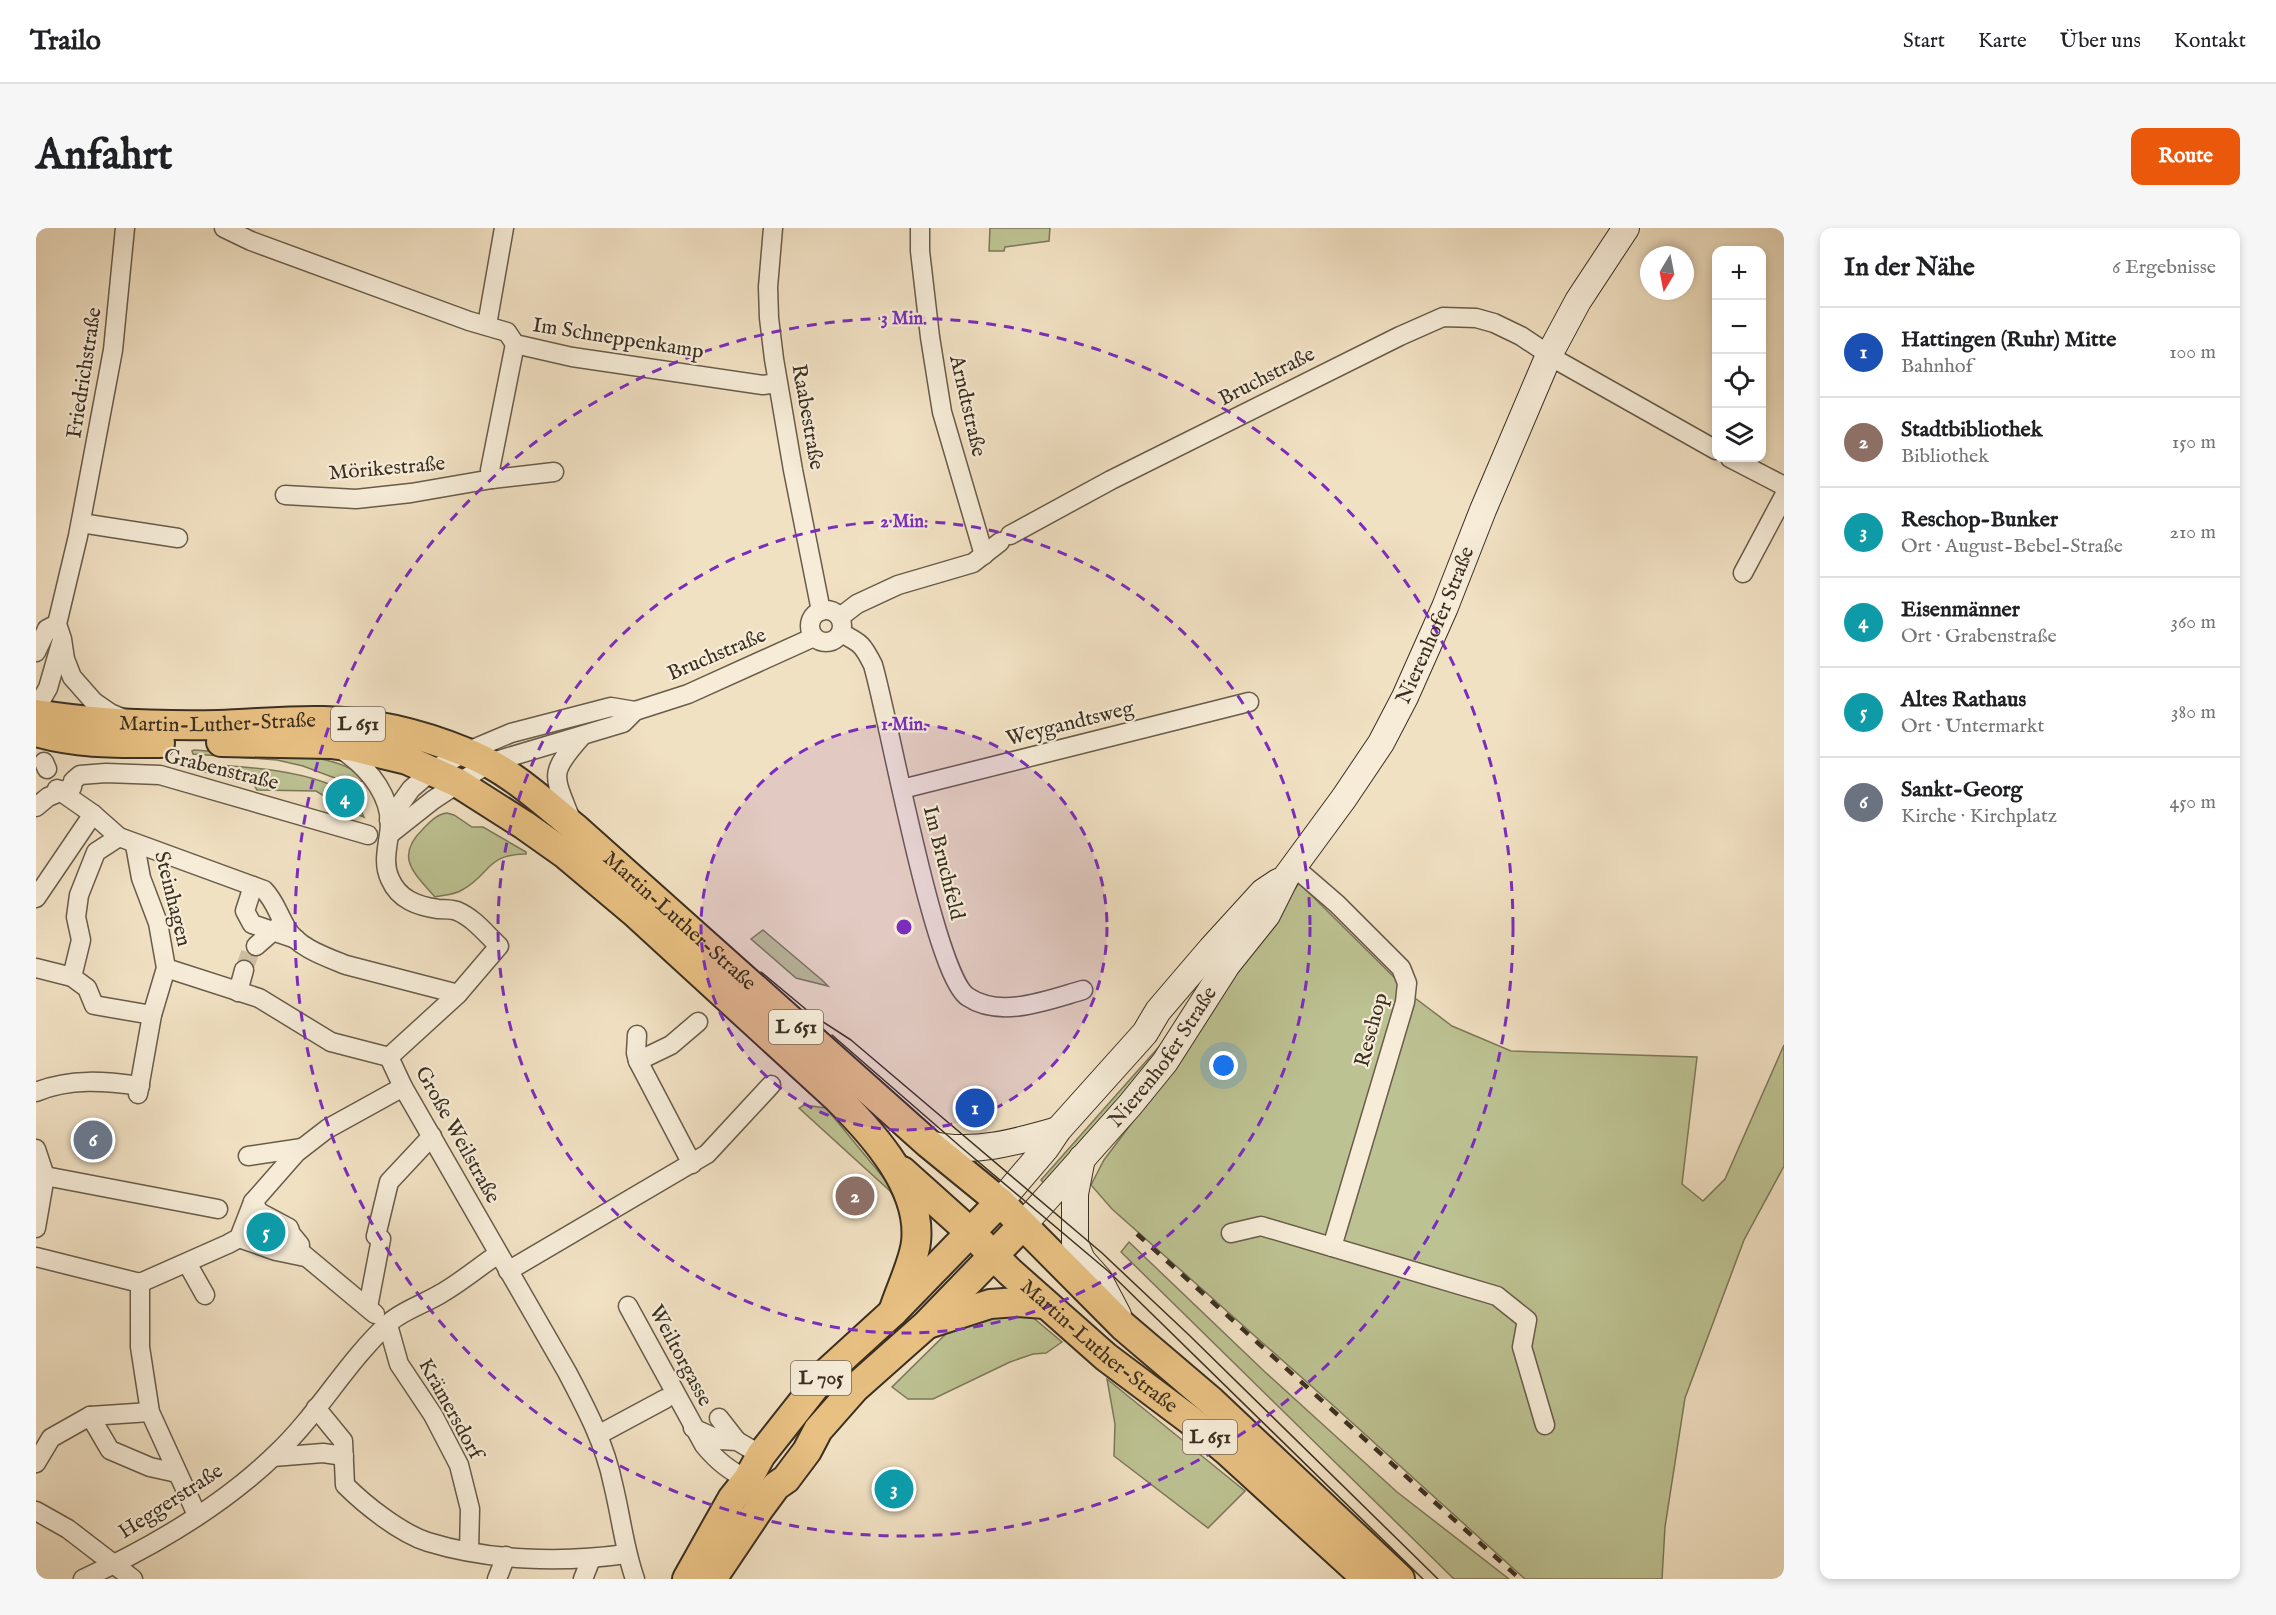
<!DOCTYPE html>
<html lang="de">
<meta charset="utf-8">
<style>
:root{--surface:#fff;--page:#f6f6f6;--text:#202124;--muted:#757577;--line:#e0e0e0;--accent:#ea580c}
body{margin:0;font-family:"IM FELL English",serif;background:var(--page);color:var(--text)}
.controls{position:absolute;right:18px;top:18px;display:grid;overflow:hidden;border-radius:12px;box-shadow:0 3px 9px #0003}
.controls button{width:54px;height:54px;display:grid;place-items:center;padding:0;border:0;border-bottom:2px solid var(--line);background:var(--surface);color:var(--text);font:30px sans-serif}
.compass{position:absolute;left:1604px;top:18px;width:54px;height:54px;border-radius:50%;background:var(--surface);box-shadow:0 3px 9px #0003;rotate:190deg}
.you{position:absolute;left:1188px;top:838px;width:21px;height:21px;margin:-15px;border:4px solid #fff;border-radius:50%;background:#1a73e8;box-shadow:0 0 0 9px #1a73e833}
.badge{display:grid;place-items:center;width:39px;height:39px;border-radius:50%;background:var(--accent);color:#fff;font-size:20px;font-weight:700}
.pin{position:absolute;translate:-50% -50%;border:3px solid #fff;box-shadow:0 2px 6px #0006}
.list{margin:0;padding:0;list-style:none}
h2{display:flex;justify-content:space-between;align-items:center;height:78px;margin:0;padding:0 24px;font-size:26px}
h2 small{font-size:20px;font-weight:400;color:var(--muted)}
.list li{display:grid;grid-template-columns:39px 1fr auto;gap:18px;align-items:center;box-sizing:border-box;height:90px;padding:0 24px;border-top:2px solid var(--line)}
.list b{display:block;font-size:22px;white-space:nowrap}
.list p{margin:0;font-size:20px;white-space:nowrap;color:var(--muted)}
.list em{font-size:20px;font-style:normal;color:var(--muted)}
.icon{flex:none;width:33px;height:33px;fill:none;stroke:currentColor;stroke-width:2;stroke-linecap:round;stroke-linejoin:round}
.map{position:relative;flex:none;width:1748px;height:1351px;overflow:hidden;border-radius:12px}
header{display:flex;align-items:center;gap:36px;box-sizing:border-box;height:84px;padding:0 30px;background:var(--surface);border-bottom:2px solid var(--line)}
header strong{font-size:28px}
nav{display:flex;gap:33px;margin-inline-start:auto;font-size:21px}
.intro{display:flex;align-items:center;justify-content:space-between;box-sizing:border-box;height:144px;padding:0 36px}
h1{margin:0;font-size:42px}
.button{padding:15px 27px;border-radius:12px;background:var(--accent);color:#fff;font-size:21px;font-weight:700}
main{display:flex;gap:36px;padding:0 36px}
aside{flex:1;background:var(--surface);border-radius:12px;box-shadow:0 3px 9px #0003}
.map>svg:first-child{display:block}
</style>
<header>
<strong>Trailo</strong>
<nav><a>Start</a><a>Karte</a><a>Über uns</a><a>Kontakt</a></nav>
</header>
<div class="intro"><h1>Anfahrt</h1><a class="button">Route</a></div>
<main>
<div class="map">
<svg width="1748" height="1351" viewBox="0 0 1748 1351">
<rect width="100%" height="100%" fill="#f1e1c3"/>
<filter id="stains"><feTurbulence type="fractalNoise" baseFrequency=".00333" numOctaves="4"/><feColorMatrix values="0 0 0 0 .2 0 0 0 0 .09 0 0 0 0 .02 0 0 0 .5 -.17"/></filter>
<radialGradient id="worn" r=".72"><stop offset=".6" stop-color="#630" stop-opacity="0"/><stop offset="1" stop-color="#630" stop-opacity=".3"/></radialGradient>
<!-- green -->
<g fill="#bdc292" stroke="#7c785a" stroke-width="1.5">
<path d="M954,0H1014L1013,13L969,19L968,23H953Z"/>
<path d="M158,522L285,531C304,535 315,539 329,552L317,556L312,555L267,538L241,532L157,526L156,523Z"/>
<path d="M134,535C179,537 286,538 318,572C323,577 325,583 328,589L315,584L280,563L221,562L218,557L209,554Z"/>
<path d="M411,585L418,587L436,599H447L490,624V626C450,626 454,647 426,662C418,667 408,667 399,669C378,645 358,629 387,601C394,594 401,586 411,585Z"/>
<path d="M1263,655L1379,770L1416,798L1475,823L1661,829L1646,956L1667,973L1689,951L1748,817V938L1708,1012L1649,1170L1629,1299L1626,1351H1489L1300,1180L1076,981L1055,957L1068,932L1113,872Z"/>
<path d="M727,702L786,752L792,758L760,750L715,711Z"/>
<path d="M1128,813L1129,817L1010,957L1005,952Z"/>
<path d="M768,877L790,880L866,972V984L854,963L763,880Z"/>
<path d="M1093,1014L1229,1144L1361,1264L1473,1351H1418L1085,1024Z"/>
<path d="M988,1082L1026,1114L1010,1125L997,1126L974,1134L897,1171H872L856,1159L920,1096Z"/>
<path d="M838,1119L811,1148L742,1229L741,1227L811,1141Z"/>
<path d="M1071,1151L1209,1263L1172,1300L1078,1228L1079,1196Z"/>
</g>
<g fill="none" stroke-linecap="round" stroke-linejoin="round">
<!-- street-tunnel -->
<g stroke="#cdbda3" stroke-width="18" stroke-dasharray="18 9" stroke-linecap="butt">
<path d="M208,742L215,722L220,718"/>
<path d="M211,996L249,1011"/>
</g>
<defs>
<g id="street">
<path d="M188,0L215,13L433,93L471,104L479,116L536,129L727,157L741,155"/>
<path d="M737,0L732,59L733,90L738,131L757,242L785,383"/>
<path d="M884,0V23L894,109L906,184L948,327"/>
<path d="M451,97L468,0"/>
<path d="M1694,230L1748,258"/>
<path d="M456,251L518,244"/>
<path d="M249,267L320,271L375,265L456,251L454,242L479,116"/>
<path d="M45,295L142,310"/>
<path d="M974,307L1075,252L1364,108L1407,89L1440,90L1458,95L1485,108L1524,134L1680,222"/>
<path d="M1707,345L1748,268"/>
<circle cx="790" cy="398" r="16"/>
<path d="M804,389L821,376L862,357L937,335L964,314"/>
<path d="M805,405C825,415 827,417 837,437C853,491 898,747 932,769C965,791 1012,772 1047,762"/>
<path d="M0,424L11,401L21,396"/>
<path d="M0,481L12,460L25,415"/>
<path d="M86,490L74,485L58,474L36,449L29,431L26,411L21,396L42,308L77,122L89,0"/>
<path d="M306,522C333,540 359,571 353,606C351,622 347,636 354,651C363,672 382,678 402,681C409,681 415,681 421,683C438,690 450,706 463,718L422,766L353,829"/>
<path d="M8,534L11,541"/>
<path d="M21,561L57,586L83,609L228,662C239,673 242,686 250,699C260,719 290,729 310,737L422,766"/>
<path d="M866,561L1213,474"/>
<path d="M0,579L12,569L36,559L37,553L44,547L70,545L124,547L332,607"/>
<path d="M353,592L375,561L397,542L430,524L475,505L575,479L599,483"/>
<path d="M536,594C518,547 511,547 546,508"/>
<path d="M354,606L397,572L453,535L587,495L599,483L652,466L778,409"/>
<path d="M99,617L105,650L122,695L130,740L116,787L102,866"/>
<path d="M1257,638L1301,676L1365,740L1371,755L1369,774L1296,1019"/>
<path d="M217,658L209,683L216,696L260,711"/>
<path d="M0,670L57,586"/>
<path d="M220,718L244,697"/>
<path d="M0,740L36,749L51,760L58,777L116,787"/>
<path d="M130,740L223,770L295,814L353,829"/>
<path d="M36,749L45,712L40,689L43,667L60,624L83,609"/>
<path d="M202,764L208,742"/>
<path d="M601,807L600,825L602,833"/>
<path d="M353,829L367,859L531,1144C550,1180 569,1216 577,1256C585,1288 588,1320 599,1351"/>
<path d="M0,864C34,850 69,853 104,858"/>
<path d="M0,921L9,948L0,1000"/>
<path d="M212,928L266,920"/>
<path d="M656,936L602,833L635,817L662,794"/>
<path d="M9,948L182,981"/>
<path d="M217,974L223,984L253,1000L255,1006L264,1017"/>
<path d="M1195,1005L1225,998L1461,1068L1491,1092L1486,1119L1509,1197"/>
<path d="M203,1010L240,1023L269,1029"/>
<path d="M249,1011L339,1086"/>
<path d="M0,1029L104,1055L192,1016L203,1010L217,974L260,925L291,901L367,859"/>
<path d="M151,1035L169,1067"/>
<path d="M472,1043L671,926L735,857"/>
<path d="M104,1055V1119L114,1184L161,1287"/>
<path d="M592,1078L668,1217C681,1233 694,1244 712,1251"/>
<path d="M332,1079L345,1011L340,1008L353,954L396,908"/>
<path d="M352,1097L363,1136L397,1187L423,1237L434,1281L433,1323"/>
<path d="M280,1180L307,1213L309,1257C329,1277 364,1305 392,1314C454,1333 526,1335 590,1326"/>
<path d="M54,1188L74,1222L114,1239L141,1245"/>
<path d="M683,1190L701,1213"/>
<path d="M657,1200L684,1212L701,1213L725,1227"/>
<path d="M562,1207L629,1171"/>
<path d="M237,1229L287,1225L308,1228"/>
<path d="M0,1235L15,1210L54,1188L114,1184"/>
<path d="M0,1283L32,1301L97,1351"/>
<path d="M47,1351C114,1320 188,1277 241,1225C283,1185 311,1133 354,1094C368,1082 390,1075 406,1065C425,1054 443,1039 462,1026"/>
<path d="M461,1351L470,1328"/>
<path d="M547,1351L555,1331"/>
</g>
<g id="secondary">
<path d="M893,916C935,927 981,914 1022,902"/>
<path d="M1046,930L1039,966V1015L1046,1032L1063,1051L1082,1087"/>
<path d="M964,974L1010,920L1022,902L1109,805L1122,783L1175,721L1227,664L1242,654"/>
<path id="s1" d="M987,997L1094,877L1129,834L1191,737L1231,687L1250,649L1308,570L1345,515L1369,469L1409,379L1447,282L1513,127L1542,73L1590,0"/>
</g>
<g id="primary">
<path id="s2" d="M0,486C60,496 121,498 182,497C217,496 252,492 287,493C335,494 385,506 429,524C471,540 504,571 538,599L893,916L964,974L1087,1098L1175,1173L1364,1351"/>
<path d="M0,504C41,516 81,515 124,515"/>
<path d="M185,514L295,516L317,519L371,532L422,555L488,597L529,626L598,684L802,871C838,907 886,960 880,1014C878,1034 863,1064 857,1084"/>
<path id="s3" d="M866,943L934,1004L974,1044L1070,1129L1154,1192L1191,1223L1331,1351"/>
<path d="M895,1095L954,1076L982,1074L1009,1076"/>
<path d="M651,1351L696,1271L712,1251L725,1227L788,1147L857,1084L964,974"/>
<path d="M676,1351L723,1281L740,1258L750,1251L771,1223L782,1202L819,1160L890,1097L987,997"/>
</g>
</defs>
<!-- street casing -->
<use href="#street" stroke="#685c4a" stroke-width="21"/>
<!-- secondary casing -->
<use href="#secondary" stroke="#3b2f21" stroke-width="28"/>
<!-- primary casing -->
<use href="#primary" stroke="#3b2f21" stroke-width="32"/>
<!-- street -->
<use href="#street" stroke="#f6ecd8" stroke-width="18"/>
<!-- secondary -->
<use href="#secondary" stroke="#f6ecd8" stroke-width="26"/>
<!-- primary -->
<use href="#primary" stroke="#e8c082" stroke-width="28"/>
<!-- tram -->
<g stroke="#3b2f21" stroke-width="1.5">
<path d="M725,744L778,788L815,812L1066,1025L1153,1107L1402,1351"/>
<path d="M796,807L926,920L1072,1043L1387,1351"/>
</g>
<!-- rail -->
<path stroke="#3b2f21" stroke-width="4.5" stroke-dasharray="10 10" stroke-linecap="butt" d="M1101,1006L1484,1351"/>
</g>
<!-- distance rings -->
<circle cx="868" cy="699" r="203" fill="#7b2cbf" fill-opacity=".12"/>
<g fill="none" stroke="#7b2cbf" stroke-width="3" stroke-dasharray="10 8">
<circle cx="868" cy="699" r="203"/>
<circle cx="868" cy="699" r="406"/>
<circle cx="868" cy="699" r="609"/>
</g>
<g text-anchor="middle" dominant-baseline="central" stroke-width="4.5" stroke-linejoin="round" paint-order="stroke">
<!-- shield labels -->
<g fill="#f6ecd8" stroke="#736858" stroke-width="1.5">
<rect x="295" y="479" width="54" height="34" rx="4.5"/>
<rect x="733" y="782" width="54" height="34" rx="4.5"/>
<rect x="755" y="1133" width="60" height="34" rx="4.5"/>
<rect x="1147" y="1192" width="54" height="34" rx="4.5"/>
</g>
<g font-size="20" font-weight="bold" fill="#3b2f21">
<text x="322" y="496">L 651</text>
<text x="760" y="799">L 651</text>
<text x="785" y="1150">L 705</text>
<text x="1174" y="1209">L 651</text>
</g>
<!-- street labels -->
<g font-size="21" fill="#3b2f21" stroke="#f6ecd8">
<text transform="translate(582 111) rotate(9)">Im Schneppenkamp</text>
<text transform="translate(49 145) rotate(-81)">Friedrichstraße</text>
<text transform="translate(1231 149) rotate(-27)">Bruchstraße</text>
<text transform="translate(931 178) rotate(77)">Arndtstraße</text>
<text transform="translate(771 189) rotate(80)">Raabestraße</text>
<text transform="translate(351 241) rotate(-5)">Mörikestraße</text>
<text stroke="none"><textPath href="#s1" startOffset="732">Nierenhofer Straße</textPath></text>
<text transform="translate(681 427) rotate(-23)">Bruchstraße</text>
<text stroke="none"><textPath href="#s2" startOffset="182">Martin-Luther-Straße</textPath></text>
<text transform="translate(1034 496) rotate(-14)">Weygandtsweg</text>
<text transform="translate(185 542) rotate(14)">Grabenstraße</text>
<text transform="translate(907 635) rotate(76)">Im Bruchfeld</text>
<text transform="translate(136 671) rotate(76)">Steinhagen</text>
<text stroke="none"><textPath href="#s2" startOffset="708">Martin-Luther-Straße</textPath></text>
<text transform="translate(1336 802) rotate(-75)">Reschop</text>
<text stroke="none"><textPath href="#s1" startOffset="219">Nierenhofer Straße</textPath></text>
<text transform="translate(421 907) rotate(61)">Große Weilstraße</text>
<text stroke="none"><textPath href="#s3" startOffset="264">Martin-Luther-Straße</textPath></text>
<text transform="translate(644 1128) rotate(62)">Weiltorgasse</text>
<text transform="translate(414 1181) rotate(61)">Krämersdorf</text>
<text transform="translate(135 1274) rotate(-33)">Heggerstraße</text>
</g>
</g>
<circle cx="868" cy="699" r="9" fill="#7b2cbf" stroke="#f6ecd8" stroke-width="3"/>
<g font-size="18" text-anchor="middle" font-weight="bold" fill="#7b2cbf" stroke="#f6ecd8" stroke-width="4.5" stroke-linejoin="round" paint-order="stroke">
<text x="868" y="96">3 Min.</text>
<text x="868" y="299">2 Min.</text>
<text x="868" y="502">1 Min.</text>
</g>
<rect width="100%" height="100%" filter="url(#stains)"/>
<rect width="100%" height="100%" fill="url(#worn)"/>
</svg>
<div class="controls">
<button>+</button>
<button>−</button>
<button><svg class="icon" aria-label="locate" viewBox="0 0 24 24"><circle cx="12" cy="12" r="6"/><path d="M12 2v4M12 18v4M2 12h4M18 12h4"/></svg></button>
<button><svg class="icon" aria-label="layers" viewBox="0 0 24 24"><path d="M12 4l9 5-9 5-9-5zM3 14l9 5 9-5"/></svg></button>
</div>
<svg class="compass" viewBox="-18 -18 36 36"><path d="M0-13l5 13h-10z" fill="#e53935"/><path d="M0 13l5-13h-10z" fill="#757577"/></svg>
<div class="you"></div>
<div class="pin badge" style="left:939px;top:880px;background:#1a4fb4">1</div>
<div class="pin badge" style="left:819px;top:968px;background:#8d6e63">2</div>
<div class="pin badge" style="left:858px;top:1261px;background:#0f9aa8">3</div>
<div class="pin badge" style="left:309px;top:570px;background:#0f9aa8">4</div>
<div class="pin badge" style="left:230px;top:1004px;background:#0f9aa8">5</div>
<div class="pin badge" style="left:57px;top:912px;background:#6b7280">6</div>
</div>
<aside>
<h2>In der Nähe<small>6 Ergebnisse</small></h2>
<ul class="list">
<li><span class="badge" style="background:#1a4fb4">1</span><div><b>Hattingen (Ruhr) Mitte</b><p>Bahnhof</p></div><em>100 m</em></li>
<li><span class="badge" style="background:#8d6e63">2</span><div><b>Stadtbibliothek</b><p>Bibliothek</p></div><em>150 m</em></li>
<li><span class="badge" style="background:#0f9aa8">3</span><div><b>Reschop-Bunker</b><p>Ort · August-Bebel-Straße</p></div><em>210 m</em></li>
<li><span class="badge" style="background:#0f9aa8">4</span><div><b>Eisenmänner</b><p>Ort · Grabenstraße</p></div><em>360 m</em></li>
<li><span class="badge" style="background:#0f9aa8">5</span><div><b>Altes Rathaus</b><p>Ort · Untermarkt</p></div><em>380 m</em></li>
<li><span class="badge" style="background:#6b7280">6</span><div><b>Sankt-Georg</b><p>Kirche · Kirchplatz</p></div><em>450 m</em></li>
</ul>
</aside>
</main>
